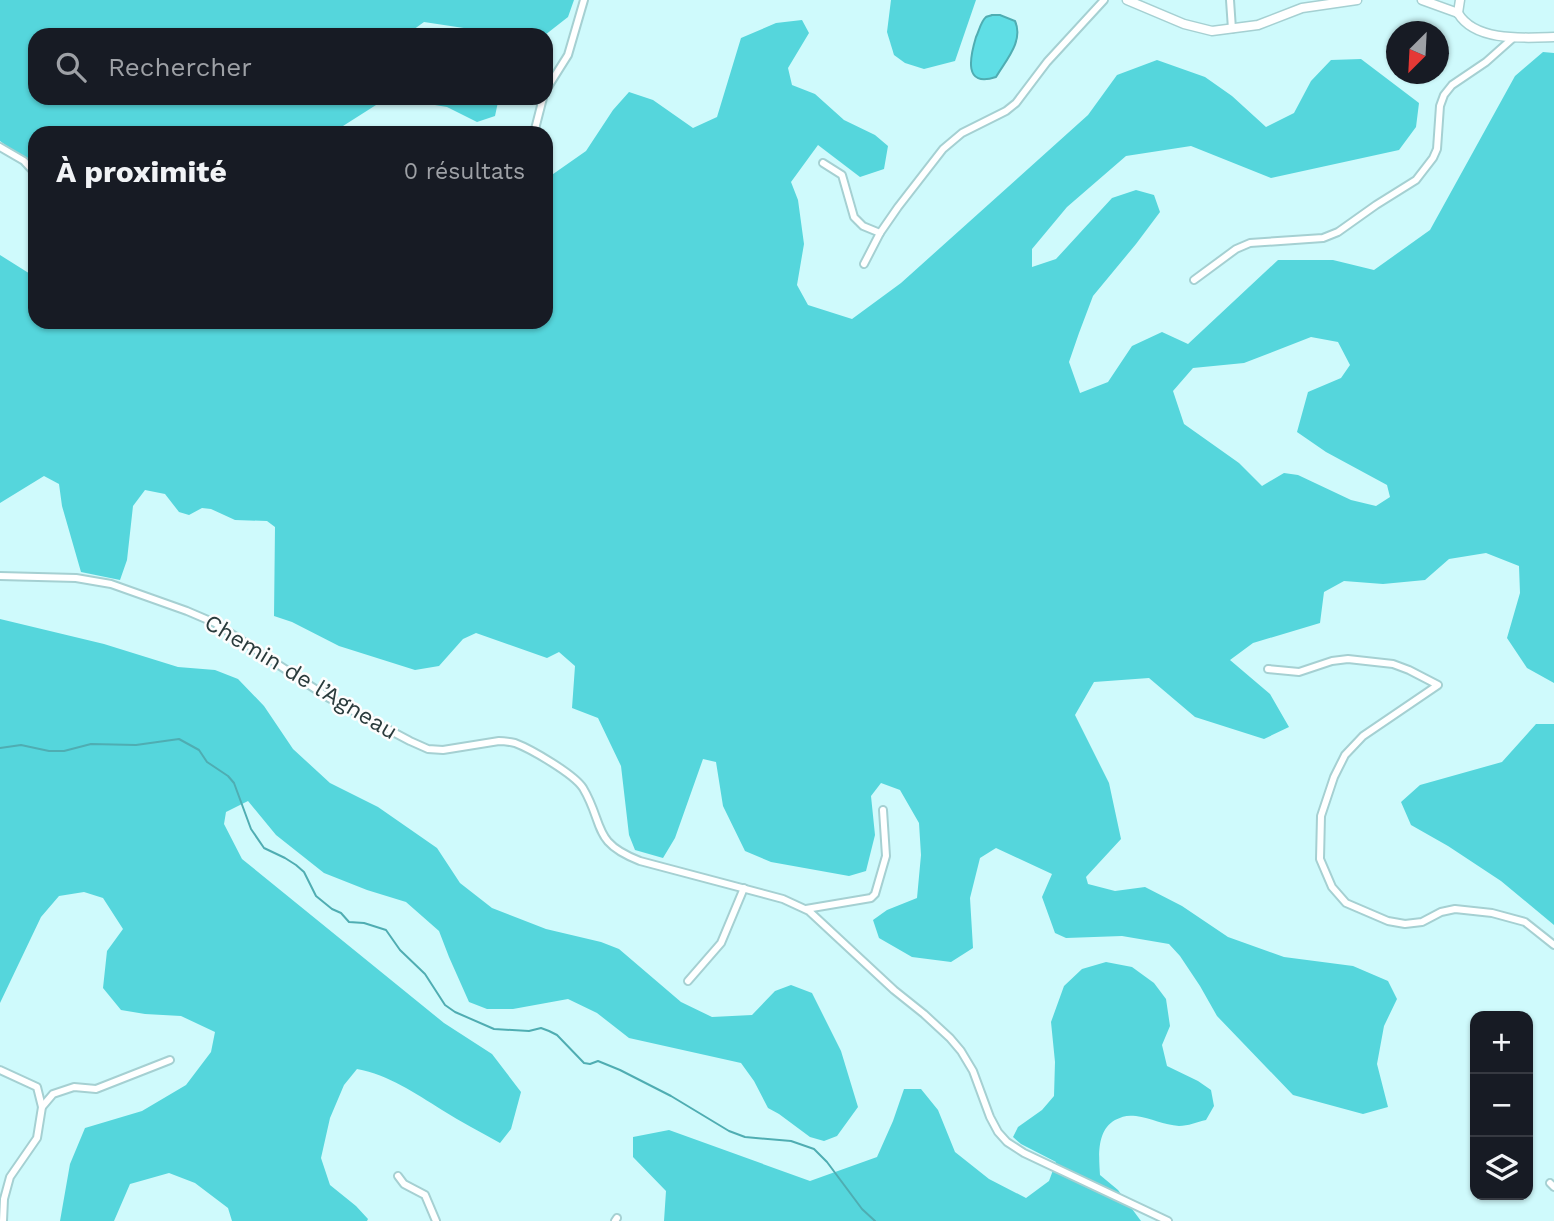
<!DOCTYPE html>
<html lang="fr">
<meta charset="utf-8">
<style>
:root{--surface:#171b24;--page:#20242c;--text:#f1f3f6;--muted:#9ea1a6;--line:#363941}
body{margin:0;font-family:"Work Sans",sans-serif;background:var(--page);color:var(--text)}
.controls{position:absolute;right:21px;bottom:21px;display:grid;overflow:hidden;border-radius:14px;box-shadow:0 2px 5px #0004}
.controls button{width:63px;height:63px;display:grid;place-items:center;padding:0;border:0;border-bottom:2px solid var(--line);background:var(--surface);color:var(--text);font:35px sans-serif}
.compass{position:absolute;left:1386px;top:21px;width:63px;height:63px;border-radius:50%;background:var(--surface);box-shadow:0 2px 5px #0004;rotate:204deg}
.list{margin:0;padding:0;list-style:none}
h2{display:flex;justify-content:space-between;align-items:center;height:91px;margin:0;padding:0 28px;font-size:30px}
h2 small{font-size:23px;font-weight:400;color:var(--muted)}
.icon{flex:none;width:38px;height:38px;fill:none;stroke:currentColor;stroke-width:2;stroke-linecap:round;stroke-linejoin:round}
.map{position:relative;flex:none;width:1554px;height:1221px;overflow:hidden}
.search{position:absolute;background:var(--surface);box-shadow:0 2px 5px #0004;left:28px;top:28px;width:525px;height:77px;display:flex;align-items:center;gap:18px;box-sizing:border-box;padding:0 24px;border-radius:21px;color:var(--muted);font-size:26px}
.panel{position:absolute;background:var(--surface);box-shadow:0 2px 5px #0004;left:28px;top:126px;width:525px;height:203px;border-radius:21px}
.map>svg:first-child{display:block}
</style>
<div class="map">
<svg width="1554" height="1221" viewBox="0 0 1554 1221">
<rect width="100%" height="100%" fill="#cffafc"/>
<!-- forest -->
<g fill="#55d6dc" fill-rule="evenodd">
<path d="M0,0H574L568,17L545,35H510L424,22L406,35H35V98H387L332,133H35V167L0,141Z"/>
<path d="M891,0H976L955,61L924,69L905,63L894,55L887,32Z"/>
<path d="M802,20L809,33L788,68L792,85L815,94L844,120L875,135L888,146L884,169L860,177L818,145L791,182L798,200L804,244L797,285L808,305L852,319L901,283L1088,115L1117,75L1157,60L1205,77L1232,96L1266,127L1294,113L1311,81L1331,60L1361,59L1419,103L1416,127L1399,150L1271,178L1191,146L1126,156L1067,207L1032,249V267L1056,259L1112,198L1136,190L1154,195L1160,212L1136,244L1093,296L1079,333L1069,362L1080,393L1108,382L1132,346L1162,332L1188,344L1278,260H1333L1374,270L1430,230L1515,76L1543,52L1554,53V683L1527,668L1507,638L1520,593L1519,566L1486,553L1449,559L1425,580L1383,584L1344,581L1324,592L1320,623L1253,643L1230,660L1270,694L1289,727L1264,739L1195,717L1149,678L1094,682L1075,715L1109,783L1121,839L1086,877L1088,884L1115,891L1145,887L1182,906L1228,937L1284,957L1353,966L1388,981L1397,999L1384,1026L1377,1064L1388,1107L1363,1114L1293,1095L1217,1016L1200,986L1180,956L1169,944L1122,936L1066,938L1055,933L1042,897L1052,874L996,848L980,858L970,898L973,948L951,962L912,957L879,938L873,920L887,910L917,898L921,855L919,823L900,790L881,783L871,796L875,835L866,871L849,876L771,862L745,851L723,806L716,762L703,759L675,838L663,858L635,850L629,835L621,766L598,718L572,708L575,666L559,652L547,658L476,633L463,639L439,666L415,670L339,646L292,622L274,616L275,527L267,521L235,520L211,509L202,508L189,515L179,512L165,494L145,490L133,506L127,560L120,580L81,572L62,506L59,484L44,476L0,503V255L35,277V322H546V179L586,151L613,110L629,92L653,100L693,128L717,117L741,38L776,23ZM1311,337L1338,342L1350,365L1341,378L1308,392L1297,432L1326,452L1387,485L1390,497L1376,506L1351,500L1298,475L1284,473L1262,486L1239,463L1184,424L1173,391L1193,368L1244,363Z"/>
<path d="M393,98H492L498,102L495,116L477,122L447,107Z"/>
<path d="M0,619L104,644L178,667L215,670L238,679L264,706L293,749L330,783L378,807L437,848L460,883L492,908L546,929L601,942L619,949L681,1002L712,1017L752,1015L775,991L791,985L812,993L841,1051L858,1107L837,1136L824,1141L810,1137L779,1114L768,1108L754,1081L741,1063L629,1038L597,1013L568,999L513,1009H487L469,1002L449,957L439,931L406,902L367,890L324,873L276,835L248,801L226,812L224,824L242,859L444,1023L492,1054L521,1092L511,1129L500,1143C481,1132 461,1122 442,1110C415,1093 389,1075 357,1069L344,1085L330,1118L321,1158L330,1185L356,1206L368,1219L367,1221H232L228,1208L195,1183L169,1173L130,1184L114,1221H60L70,1164L85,1128L142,1111L186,1085L211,1052L215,1032L181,1016L145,1014L121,1010L103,988L107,951L123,929L103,898L84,892L59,896L41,917L0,1003Z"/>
<path d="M1536,724H1554V925L1501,881L1448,846L1411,825L1401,802L1420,785L1502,762Z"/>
<path d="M1106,962L1132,967L1154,983L1166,999L1170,1026L1162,1045L1167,1066L1198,1081L1211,1090L1214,1106L1206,1120C1197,1122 1188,1126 1179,1126C1164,1125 1151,1118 1136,1116C1127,1115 1123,1116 1115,1120C1096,1131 1099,1157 1100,1175L1118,1190L1141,1221H664L666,1191L633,1157V1137L669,1130L810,1181L877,1157L893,1121L904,1089H921L938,1110L955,1152L989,1179L1026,1198L1049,1181L1056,1162L1021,1144L1013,1137L1018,1127L1042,1110L1054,1096L1055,1062L1051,1022L1064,986L1082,969Z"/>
</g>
<!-- water -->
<path fill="#5fdee5" stroke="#4fadb2" stroke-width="2" d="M992,15H1000L1015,21C1024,41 1006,60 996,77C963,88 970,57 976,37C979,31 981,21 986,17C988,16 990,16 992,15Z"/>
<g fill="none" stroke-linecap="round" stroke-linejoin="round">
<!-- stream -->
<path stroke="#4fadb2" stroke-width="2" d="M0,748L21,745L49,751H64L91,744L136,745L179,739L199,750L207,762L228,776L234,783L251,829L264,848L285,858L296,865L304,872L316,896L332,909L341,913L349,922L364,923L386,930L400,950L425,974L445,1005L455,1012L494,1029L529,1031L541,1028L549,1031L557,1035L584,1063L590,1064L598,1061L620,1070L671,1096L729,1131L745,1137L791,1141L814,1149L827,1162L862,1209L875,1221"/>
<defs>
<g id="minor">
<path d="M1230,0L1232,29"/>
<path d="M546,90L568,55L584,0"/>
<path d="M534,133L543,98"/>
<path d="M0,147L24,161L35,173"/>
<path d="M823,163L842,175L854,217L863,226L880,233"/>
<path d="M864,264L880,233L898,207L943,149L962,133L1006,111L1016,103L1047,62L1104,0"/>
<path d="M1194,280L1236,249L1250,243L1323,238L1338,232L1376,205L1416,180L1433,158L1437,149L1440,106L1444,95L1452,85L1486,62L1513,38"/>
<path d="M0,576L76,578L111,584L187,611L215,623L329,698L410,741L428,749L443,750L499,741C504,741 510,742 515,743C531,749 574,774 583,788C605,825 591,842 640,861L783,899L809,911L894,990L924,1014L950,1038L961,1051L973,1071L990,1117L998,1132L1007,1142L1024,1153L1168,1221"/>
<path d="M1268,669L1299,672L1332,661L1348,659L1393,664L1409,670L1438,685L1363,736L1345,755L1334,777L1321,816L1320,859L1332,887L1346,903L1388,921L1405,924L1422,922L1441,912L1455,909L1492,913L1525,922L1554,945"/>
<path d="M806,909L871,898L875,894L886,856L883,810"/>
<path d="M688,981L721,943L744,888"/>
<path d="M0,1070L37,1087L42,1107"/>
<path d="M398,1176L404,1184L425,1195L436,1221"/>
<path d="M1550,1183L1554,1187"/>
<path d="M3,1221L4,1199L10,1177L37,1138L42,1107L53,1094L74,1087L96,1089L170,1060"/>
<path d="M615,1221L617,1218"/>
</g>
<g id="major">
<path d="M1127,0L1184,24L1212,31L1258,25L1302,8L1357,0"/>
<path d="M1422,0L1458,13"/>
<path d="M1458,13C1475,42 1524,38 1554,37"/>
<path d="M1458,13L1460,0"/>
</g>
</defs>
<!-- minor casing -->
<use href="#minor" stroke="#a5d0d2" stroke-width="10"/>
<!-- major casing -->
<use href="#major" stroke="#a5d0d2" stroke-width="11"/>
<!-- minor -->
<use href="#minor" stroke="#fff" stroke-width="6"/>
<!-- major -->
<use href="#major" stroke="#fff" stroke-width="8"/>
</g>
<g text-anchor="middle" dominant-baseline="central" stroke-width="5" stroke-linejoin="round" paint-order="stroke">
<!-- street labels -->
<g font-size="23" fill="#2a3b3c" stroke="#fdfdfd">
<text transform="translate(301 677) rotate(31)">Chemin de l’Agneau</text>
</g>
</g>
</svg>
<div class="controls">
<button>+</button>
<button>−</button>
<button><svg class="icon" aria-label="layers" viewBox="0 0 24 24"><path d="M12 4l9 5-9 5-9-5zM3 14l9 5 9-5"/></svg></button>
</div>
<svg class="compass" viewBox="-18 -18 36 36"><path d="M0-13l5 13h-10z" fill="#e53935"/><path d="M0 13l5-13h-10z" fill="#9ea1a6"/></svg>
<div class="search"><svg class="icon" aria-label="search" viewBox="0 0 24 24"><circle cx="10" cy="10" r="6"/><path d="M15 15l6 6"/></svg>Rechercher</div>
<section class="panel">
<h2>À proximité<small>0 résultats</small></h2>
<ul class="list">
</ul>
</section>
</div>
